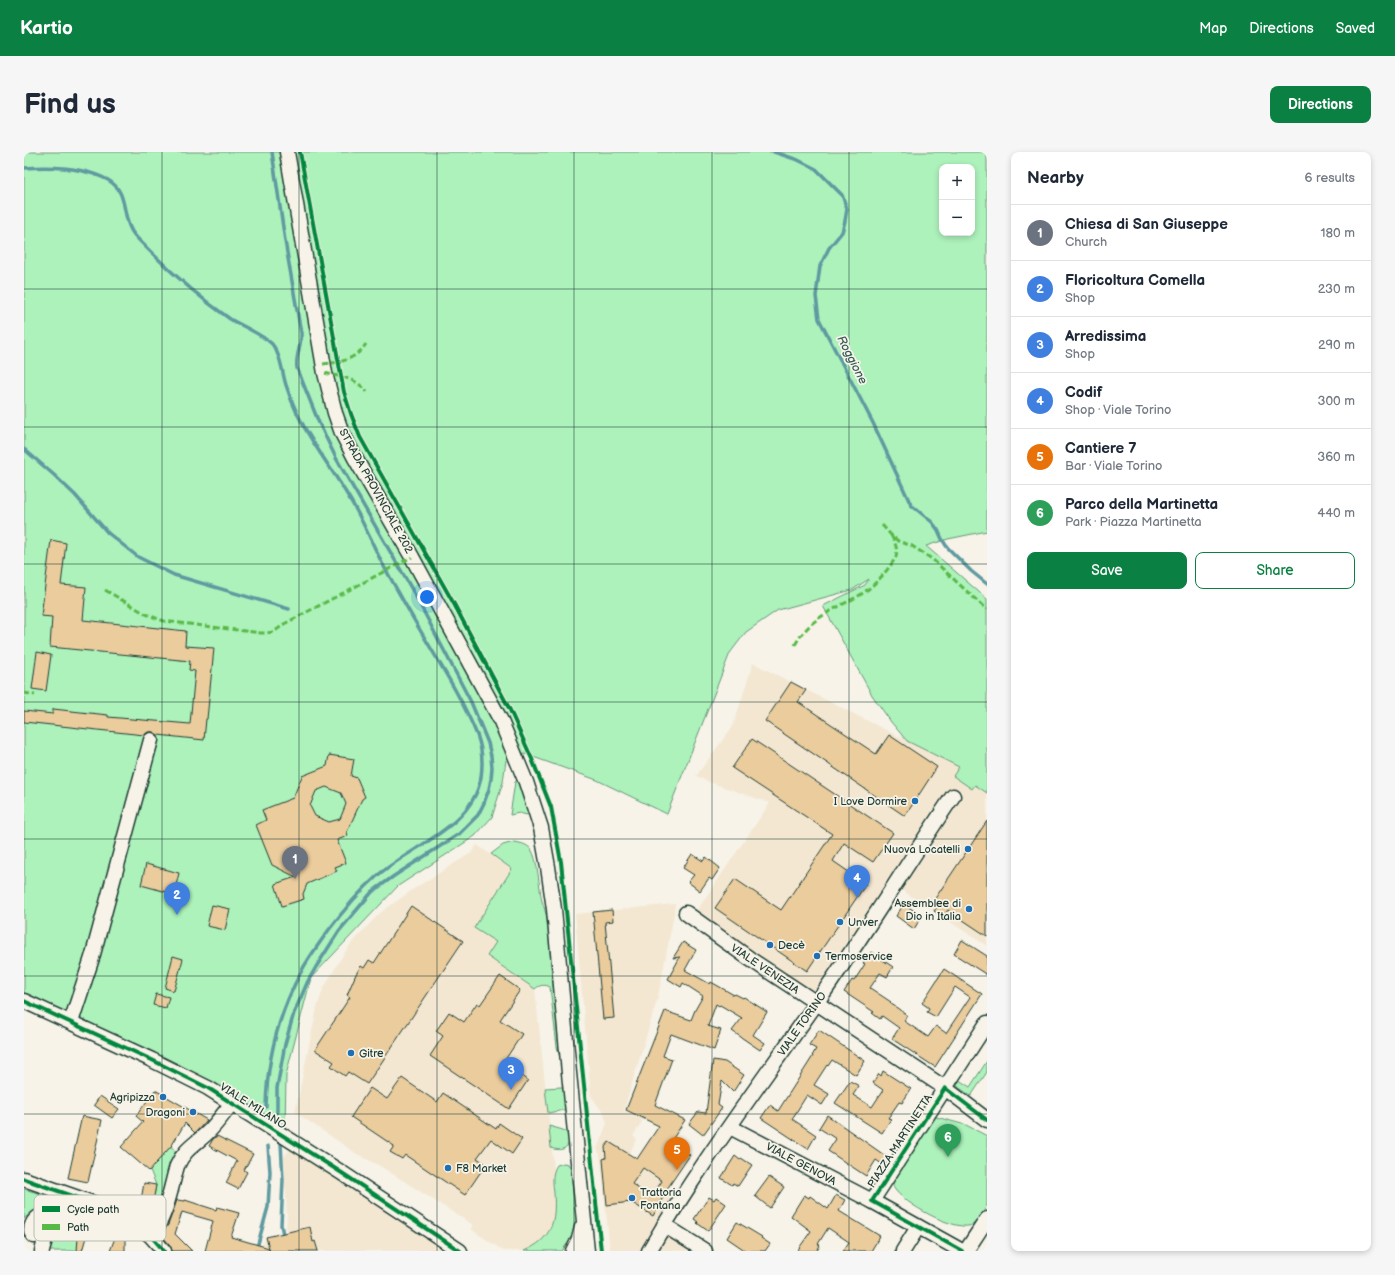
<!DOCTYPE html>
<meta charset="utf-8">
<style>
:root{--surface:#fff;--page:#f6f6f7;--text:#1f2937;--muted:#747a83;--line:#e0e1e3;--accent:#0b8043}
body{margin:0;font-family:"Balsamiq Sans",sans-serif;background:var(--page);color:var(--text)}
.controls{position:absolute;right:12px;top:12px;display:grid;overflow:hidden;border-radius:8px;box-shadow:0 2px 6px #0003}
.controls button{width:36px;height:36px;display:grid;place-items:center;padding:0;border:0;border-bottom:1px solid var(--line);background:var(--surface);color:var(--text);font:20px sans-serif}
.you{position:absolute;left:403px;top:445px;width:14px;height:14px;margin:-10px;border:3px solid #fff;border-radius:50%;background:#1a73e8;box-shadow:0 0 0 6px #1a73e833}
.badge{display:grid;place-items:center;width:26px;height:26px;border-radius:50%;background:var(--accent);color:#fff;font-size:13px;font-weight:700}
.pin{position:absolute;translate:-50% -33px;filter:drop-shadow(0 1px 2px #0008)}
.pin::after{content:'';position:absolute;top:21px;width:14px;height:12px;background:inherit;clip-path:polygon(0 0,100% 0,50% 100%)}
.list{margin:0;padding:0;list-style:none}
h2{display:flex;justify-content:space-between;align-items:center;height:52px;margin:0;padding:0 16px;font-size:17px}
h2 small{font-size:13px;font-weight:400;color:var(--muted)}
.list li{display:grid;grid-template-columns:26px 1fr auto;gap:12px;align-items:center;box-sizing:border-box;height:56px;padding:0 16px;border-top:1px solid var(--line)}
.list b{display:block;font-size:15px;white-space:nowrap}
.list p{margin:0;font-size:13px;white-space:nowrap;color:var(--muted)}
.list em{font-size:13px;font-style:normal;color:var(--muted)}
.actions{display:flex;gap:8px;padding:12px 16px}
.actions a{flex:1;padding:9px 0;border:1px solid var(--accent);border-radius:8px;text-align:center;font-size:14px;color:var(--accent)}
.actions .main{background:var(--accent);color:#fff}
.map{position:relative;flex:none;width:963px;height:1099px;overflow:hidden;border-radius:8px}
header{display:flex;align-items:center;gap:24px;box-sizing:border-box;height:56px;padding:0 20px;background:var(--accent);color:#fff}
header strong{font-size:19px}
nav{display:flex;gap:22px;margin-inline-start:auto;font-size:14px}
.intro{display:flex;align-items:center;justify-content:space-between;box-sizing:border-box;height:96px;padding:0 24px}
h1{margin:0;font-size:28px}
.button{padding:10px 18px;border-radius:8px;background:var(--accent);color:#fff;font-size:14px;font-weight:700}
main{display:flex;gap:24px;padding:0 24px}
aside{flex:1;background:var(--surface);border-radius:8px;box-shadow:0 2px 6px #0003}
.map>svg:first-child{display:block}
</style>
<header>
<strong>Kartio</strong>
<nav><a>Map</a><a>Directions</a><a>Saved</a></nav>
</header>
<div class="intro"><h1>Find us</h1><a class="button">Directions</a></div>
<main>
<div class="map">
<svg width="963" height="1099" viewBox="0 0 963 1099">
<rect width="100%" height="100%" fill="#f7f3e8"/>
<filter id="ink" filterUnits="userSpaceOnUse"><feTurbulence type="fractalNoise" baseFrequency=".025" numOctaves="2"/><feDisplacementMap in="SourceGraphic" scale="8" xChannelSelector="R" yChannelSelector="G"/><feConvolveMatrix kernelMatrix="1 2 1 2 8 2 1 2 1" color-interpolation-filters="sRGB"/></filter>
<g filter="url(#ink)">
<!-- built -->
<g fill="#f3e7d2">
<path d="M729,511L935,615L929,624L948,637L951,633L963,641V794L868,732L792,849L669,764L746,651L685,630L672,624L709,574Z"/>
<path d="M453,693L488,717L450,776L472,790L463,804L511,837L530,1017L528,1027L531,1057L528,1073L524,1081L520,1087L509,1095L500,1099H480L448,1078L449,1073L356,1014L333,1002L271,960L293,856L299,837L319,803L330,788L356,761L391,736L447,701Z"/>
<path d="M651,752L650,762L634,845L600,958L619,968L609,984L613,987L603,1005L658,1043L624,1099H586L576,1003L573,997L583,971L580,962L567,944L551,762Z"/>
<path d="M270,992L433,1099H237L242,1085L262,1081L263,1064L260,1005Z"/>
<path d="M641,1074L679,1099H626Z"/>
</g>
<!-- green -->
<g fill="#adf1bb" stroke="#669778" fill-rule="evenodd">
<path d="M0,0H963V379L924,387L902,394L963,447V641L951,633L948,637L929,624L935,615L883,589L867,570L848,543L799,454L841,433L845,427L828,438L754,458L722,480L706,501L643,662L573,628L501,602L482,608L479,630L468,665L451,684L374,734L287,826L262,923L261,979L0,843ZM918,15H948V81H918Z"/>
<path d="M493,628H495L505,661L503,663L495,661L486,663L491,630Z"/>
<path d="M490,690C497,691 502,692 507,697C514,707 515,736 518,749C520,755 522,761 523,767L536,906L533,895L526,835C521,832 515,833 511,837L463,804L472,790L450,776L488,717L467,702L479,693Z"/>
<path d="M963,909V920L947,944L934,935L933,932L935,928L946,935Z"/>
<path d="M537,935H539L542,956L540,958L524,961L521,936Z"/>
<path d="M912,965L942,973L963,984C963,999 963,1015 963,1030C963,1037 963,1045 963,1052C962,1057 954,1069 950,1072C935,1083 877,1050 870,1036C868,1033 870,1029 870,1027L909,967Z"/>
<path d="M525,974L539,978L543,981C549,994 539,1001 527,996Z"/>
<path d="M147,994L151,999V1003L132,1067L125,1064L129,1050L132,1033L126,1018Z"/>
<path d="M540,1011L544,1012L548,1018L553,1062V1071L546,1094L543,1092L538,1099H500C528,1087 532,1070 530,1041C529,1031 527,1022 533,1013Z"/>
<path d="M0,1037L28,1045L60,1056L55,1072L54,1099H26C29,1091 31,1082 28,1073C24,1062 8,1057 0,1067Z"/>
</g>
<g fill="none" stroke-linecap="round" stroke-linejoin="round">
<!-- stream -->
<g stroke="#5f9aa0" stroke-width="3.5">
<path d="M248,0L261,89L277,181C278,193 271,204 273,216L295,271L312,306L390,441L447,550L464,591L467,604L468,616L467,627L465,637L460,651L454,663L435,682L370,724L348,740L315,779L292,815L284,829L270,861L261,892L253,936V961"/>
<path d="M750,0L774,8L792,17L818,43L823,57L821,69L818,80L805,96L796,114L792,144L795,167L849,271L887,353L908,370L914,378L918,387L923,395L947,419L963,432"/>
<path d="M0,16C27,14 60,15 84,28C107,41 95,68 113,86C141,115 173,144 206,167C218,174 239,183 248,192C257,203 258,220 262,233C268,252 277,271 288,288C302,311 318,332 331,356C341,374 349,393 358,411C367,427 376,443 385,459C408,500 435,539 453,583C458,596 459,611 457,625C449,675 387,694 353,724C335,740 319,759 304,779C295,792 285,805 277,820C255,861 243,908 242,955"/>
<path d="M0,297L30,323L51,343L84,381L114,405L150,423L265,457"/>
<path d="M257,991L259,1028L257,1073L259,1082"/>
<path d="M232,1099L244,1055L246,1020L244,994"/>
</g>
</g>
<!-- building -->
<g fill="#eacc9d" stroke="#1f3d34" fill-rule="evenodd">
<path d="M27,388L42,391L37,433L62,435L59,468L162,479L161,494L190,496L183,567H182L180,588L134,583L129,580H124L120,583L0,570V559L29,562V557L84,563V565L166,572L171,519L165,518L166,509L26,495L28,465L17,464Z"/>
<path d="M13,500L27,503L22,539L8,537Z"/>
<path d="M767,530L782,538L774,550L852,602L865,583L913,615L881,664L741,569Z"/>
<path d="M728,587L869,681L849,710L820,691L809,709L842,732L783,819L691,756L711,727L757,758L808,682L708,616Z"/>
<path d="M305,603L330,607L327,624L333,626L341,645L338,647L323,680L324,684L313,688L322,711L311,715L313,719L283,732L279,742L280,747L258,754L251,732L272,725L248,713L232,673L242,668L238,658L269,646L278,624L303,614ZM302,635L317,641L322,652L316,667L305,670L291,664L286,654L292,639Z"/>
<path d="M963,669V784L924,758L919,765L910,759L915,752L910,748Z"/>
<path d="M668,702L679,709L682,705L696,716L688,728L685,726L676,739L664,730L670,723L659,716Z"/>
<path d="M122,712L155,721L150,742L117,733Z"/>
<path d="M880,752L898,764L890,777L872,764Z"/>
<path d="M188,753L206,757L201,778L183,774Z"/>
<path d="M387,754L439,789L343,932L324,920L321,924L307,914L310,910L291,898L326,845L323,843L332,822L337,814L340,816L345,808L350,811Z"/>
<path d="M588,758L589,769L581,770L590,866L579,867L569,760Z"/>
<path d="M938,788L963,804V823L930,802Z"/>
<path d="M659,790L672,798L661,818L686,832L687,830L710,843L711,842L719,846L720,845L743,860L729,883L741,891L736,898L708,879L718,866L696,853L695,854L692,852L684,874L697,878L690,898L647,882L639,904L648,907L631,953L661,968L646,991L666,1003L645,1034L629,1064L607,1050L583,1053L579,1007L582,1006L581,995L585,990L613,1007L635,974L602,958L641,859L667,868L671,858L679,844L659,831L657,835L644,827L656,805L649,806ZM619,1016L638,1029L627,1045L608,1032Z"/>
<path d="M847,800L869,815L863,825L856,821L846,836L867,850L866,851L883,863L880,869L904,885L912,874L922,881L946,845L931,835L912,865L903,860L905,856L898,851L920,817L958,842L911,915L868,887L875,876L858,864L856,867L848,861L850,860L820,840L828,828L830,829L841,812L839,811Z"/>
<path d="M149,804L159,807L150,839L141,836Z"/>
<path d="M476,824L496,838L476,868L498,882L479,911L504,928L485,957L406,904L419,884L412,879L425,860L440,870L453,851L456,853Z"/>
<path d="M132,842L145,845L142,856L129,853Z"/>
<path d="M795,878L841,909L832,923L808,908L804,914L803,913L790,933L805,942L798,953L783,943L768,967L792,983L784,997L737,966L746,953L754,959L789,904H788L792,897L785,893Z"/>
<path d="M689,908L701,910L720,923L709,940L698,929L694,953L698,956L679,983L665,972L674,960L682,961Z"/>
<path d="M859,919L887,937L878,951L875,950L864,966L867,967L858,981L811,951L826,929L835,934L829,943L848,955L859,938L849,931L855,922L857,924Z"/>
<path d="M378,926L413,950L419,941L472,977L475,971L498,987L488,1002L467,987L453,1006L462,1012L441,1043L381,1003L378,1007L366,1000L370,994L327,965L346,936L363,947Z"/>
<path d="M131,938L183,968L171,981L161,971L148,993L125,1019L97,995L119,970L112,964Z"/>
<path d="M76,944L95,957L88,966L70,953Z"/>
<path d="M803,963L863,1005L858,1012L852,1008L842,1024L804,999L812,987L795,976Z"/>
<path d="M58,964L78,968L64,1030L44,1026Z"/>
<path d="M193,984L229,1002L220,1018L223,1020L214,1037L202,1031L213,1009L185,994L189,987Z"/>
<path d="M711,1004L716,1008L717,1006L728,1013L714,1034L709,1031L708,1033L697,1026Z"/>
<path d="M745,1025L760,1035L746,1056L731,1044Z"/>
<path d="M120,1031L132,1033L129,1050L117,1048Z"/>
<path d="M780,1043L785,1046L786,1044L804,1057L812,1043L821,1048L815,1059L856,1084L847,1099H819L825,1090L804,1076L794,1092L796,1093L793,1099H773L787,1079L767,1064Z"/>
<path d="M685,1045L690,1048L692,1045L702,1052L684,1079L673,1071L674,1070L670,1067Z"/>
<path d="M153,1048L161,1049V1048L192,1058L193,1055L215,1061L207,1085L245,1096L242,1085L286,1075L289,1090L291,1089L294,1099H246L245,1097V1099H181L189,1069L158,1060L151,1082L168,1099H148L146,1093L137,1083L144,1073Z"/>
<path d="M60,1057L82,1065L101,1076V1099H86L92,1083L83,1081V1078L65,1075L58,1099H53L55,1072Z"/>
<path d="M713,1070L738,1085L737,1086L746,1092L741,1099H722L703,1086Z"/>
</g>
<g fill="none" stroke-linecap="round" stroke-linejoin="round">
<defs>
<g id="minor">
<path d="M263,0L301,221L311,261L318,281L331,306L388,405L476,567L502,630L517,676L524,715L530,757L545,921L563,1099"/>
<path d="M662,761L726,807L921,936L963,871"/>
<path d="M0,849L128,908L184,936L318,1021L436,1099"/>
<path d="M47,870L68,806L127,588"/>
<path d="M706,975L848,1049"/>
<path d="M0,1027L86,1057L112,1072L126,1083L140,1099"/>
<path d="M640,1073L681,1099"/>
<path d="M126,1083C142,1069 147,1034 153,1014C160,998 170,993 182,982C192,973 200,961 208,951"/>
<path d="M18,1099C19,1095 21,1091 20,1086C20,1084 18,1082 18,1080C19,1078 21,1076 21,1074C20,1052 0,1076 10,1084L18,1080"/>
<path d="M549,1099L555,1087L558,1075"/>
<path d="M625,1099C674,1014 735,934 791,853C839,785 882,713 929,644"/>
<path d="M879,1099L894,1075"/>
<path d="M938,1099L848,1049L921,936L963,968"/>
<path d="M942,1099L963,1067"/>
</g>
</defs>
<!-- minor casing -->
<use href="#minor" stroke="#1f3d34" stroke-width="17"/>
<!-- minor -->
<use href="#minor" stroke="#f7f3e8" stroke-width="14"/>
<!-- quiet -->
<g stroke="#58b947" stroke-width="3" stroke-dasharray="6 3" stroke-linecap="butt">
<path d="M299,212C318,210 331,208 342,192"/>
<path d="M301,221C316,225 333,226 343,240"/>
<path d="M858,373L867,383L874,389L888,394L908,407L963,458"/>
<path d="M81,438L122,462L140,469L237,481C249,481 251,480 260,472L388,405"/>
<path d="M771,493C786,465 810,458 836,443C850,434 863,420 872,405C874,396 871,391 867,383"/>
<path d="M0,541L11,543"/>
</g>
<defs>
<g id="cycleway">
<path d="M276,0L320,240L327,262L336,285L430,452L485,556L508,607L527,655L537,710L577,1099"/>
<path d="M0,849L128,908L184,936L318,1021L436,1099"/>
<path d="M0,1027L86,1057L112,1072L126,1083L140,1099"/>
<path d="M938,1099L848,1049L921,936L963,968"/>
</g>
</defs>
<!-- cycleway casing -->
<use href="#cycleway" stroke="#f7f3e8" stroke-width="6"/>
<!-- cycleway -->
<use href="#cycleway" stroke="#00873e" stroke-width="4"/>
</g>
</g>
<!-- grid -->
<path fill="none" stroke="#1f3d34" stroke-width="1" stroke-opacity="0.55" d="M138,0V1099M275,0V1099M413,0V1099M550,0V1099M688,0V1099M825,0V1099M0,137H963M0,275H963M0,412H963M0,550H963M0,687H963M0,824H963M0,962H963"/>
<!-- markers -->
<g fill="#1f6fb2" stroke="#f7f3e8" stroke-width="1.5">
<circle cx="891" cy="649" r="4"/>
<circle cx="944" cy="697" r="4"/>
<circle cx="945" cy="757" r="4"/>
<circle cx="816" cy="770" r="4"/>
<circle cx="746" cy="793" r="4"/>
<circle cx="793" cy="804" r="4"/>
<circle cx="327" cy="901" r="4"/>
<circle cx="139" cy="945" r="4"/>
<circle cx="169" cy="960" r="4"/>
<circle cx="424" cy="1016" r="4"/>
<circle cx="608" cy="1046" r="4"/>
</g>
<g text-anchor="middle" dominant-baseline="central" stroke-width="3.5" stroke-linejoin="round" paint-order="stroke">
<!-- street labels -->
<g font-size="11" fill="#1f3d34" stroke="#f7f3e8">
<text transform="translate(352 339) rotate(61)">STRADA PROVINCIALE 202</text>
<text transform="translate(741 817) rotate(34)">VIALE VENEZIA</text>
<text transform="translate(778 872) rotate(-55)">VIALE TORINO</text>
<text transform="translate(229 954) rotate(32)">VIALE MILANO</text>
<text transform="translate(876 989) rotate(-57)">PIAZZA MARTINETTA</text>
<text transform="translate(777 1012) rotate(28)">VIALE GENOVA</text>
</g>
<!-- poi labels -->
<g font-size="11" fill="#1f3d34" stroke="#f7f3e8" text-anchor="start">
<text x="883" y="649" text-anchor="end">I Love Dormire</text>
<text x="936" y="697" text-anchor="end">Nuova Locatelli</text>
<text x="937" y="751" text-anchor="end">Assemblee di<tspan x="937" dy="13">Dio in Italia</tspan></text>
<text x="824" y="770">Unver</text>
<text x="754" y="793">Decè</text>
<text x="801" y="804">Termoservice</text>
<text x="335" y="901">Gitre</text>
<text x="131" y="945" text-anchor="end">Agripizza</text>
<text x="161" y="960" text-anchor="end">Dragoni</text>
<text x="432" y="1016">F8 Market</text>
<text x="616" y="1040">Trattoria<tspan x="616" dy="13">Fontana</tspan></text>
</g>
<!-- water labels -->
<g font-size="12" font-style="italic" fill="#345c58" stroke="#f7f3e8">
<text transform="translate(828 208) rotate(63)">Roggione</text>
</g>
</g>
<!-- legend -->
<rect x="10" y="1043" width="132" height="46" rx="6" fill="#f7f3e8" stroke="#b6bcb2" stroke-width="1"/>
<rect x="18" y="1054" width="18" height="6" fill="#00873e"/>
<rect x="18" y="1072" width="18" height="6" fill="#58b947"/>
<g font-size="11" fill="#1f3d34">
<text x="43" y="1061">Cycle path</text>
<text x="43" y="1079">Path</text>
</g>
</svg>
<div class="controls">
<button>+</button>
<button>−</button>
</div>
<div class="you"></div>
<div class="pin badge" style="left:271px;top:727px;background:#6b7280">1</div>
<div class="pin badge" style="left:153px;top:763px;background:#3f7fe0">2</div>
<div class="pin badge" style="left:487px;top:938px;background:#3f7fe0">3</div>
<div class="pin badge" style="left:833px;top:746px;background:#3f7fe0">4</div>
<div class="pin badge" style="left:653px;top:1018px;background:#e8710a">5</div>
<div class="pin badge" style="left:924px;top:1005px;background:#2e9e5b">6</div>
</div>
<aside>
<h2>Nearby<small>6 results</small></h2>
<ul class="list">
<li><span class="badge" style="background:#6b7280">1</span><div><b>Chiesa di San Giuseppe</b><p>Church</p></div><em>180 m</em></li>
<li><span class="badge" style="background:#3f7fe0">2</span><div><b>Floricoltura Comella</b><p>Shop</p></div><em>230 m</em></li>
<li><span class="badge" style="background:#3f7fe0">3</span><div><b>Arredissima</b><p>Shop</p></div><em>290 m</em></li>
<li><span class="badge" style="background:#3f7fe0">4</span><div><b>Codif</b><p>Shop · Viale Torino</p></div><em>300 m</em></li>
<li><span class="badge" style="background:#e8710a">5</span><div><b>Cantiere 7</b><p>Bar · Viale Torino</p></div><em>360 m</em></li>
<li><span class="badge" style="background:#2e9e5b">6</span><div><b>Parco della Martinetta</b><p>Park · Piazza Martinetta</p></div><em>440 m</em></li>
</ul>
<div class="actions"><a class="main">Save</a><a>Share</a></div>
</aside>
</main>
